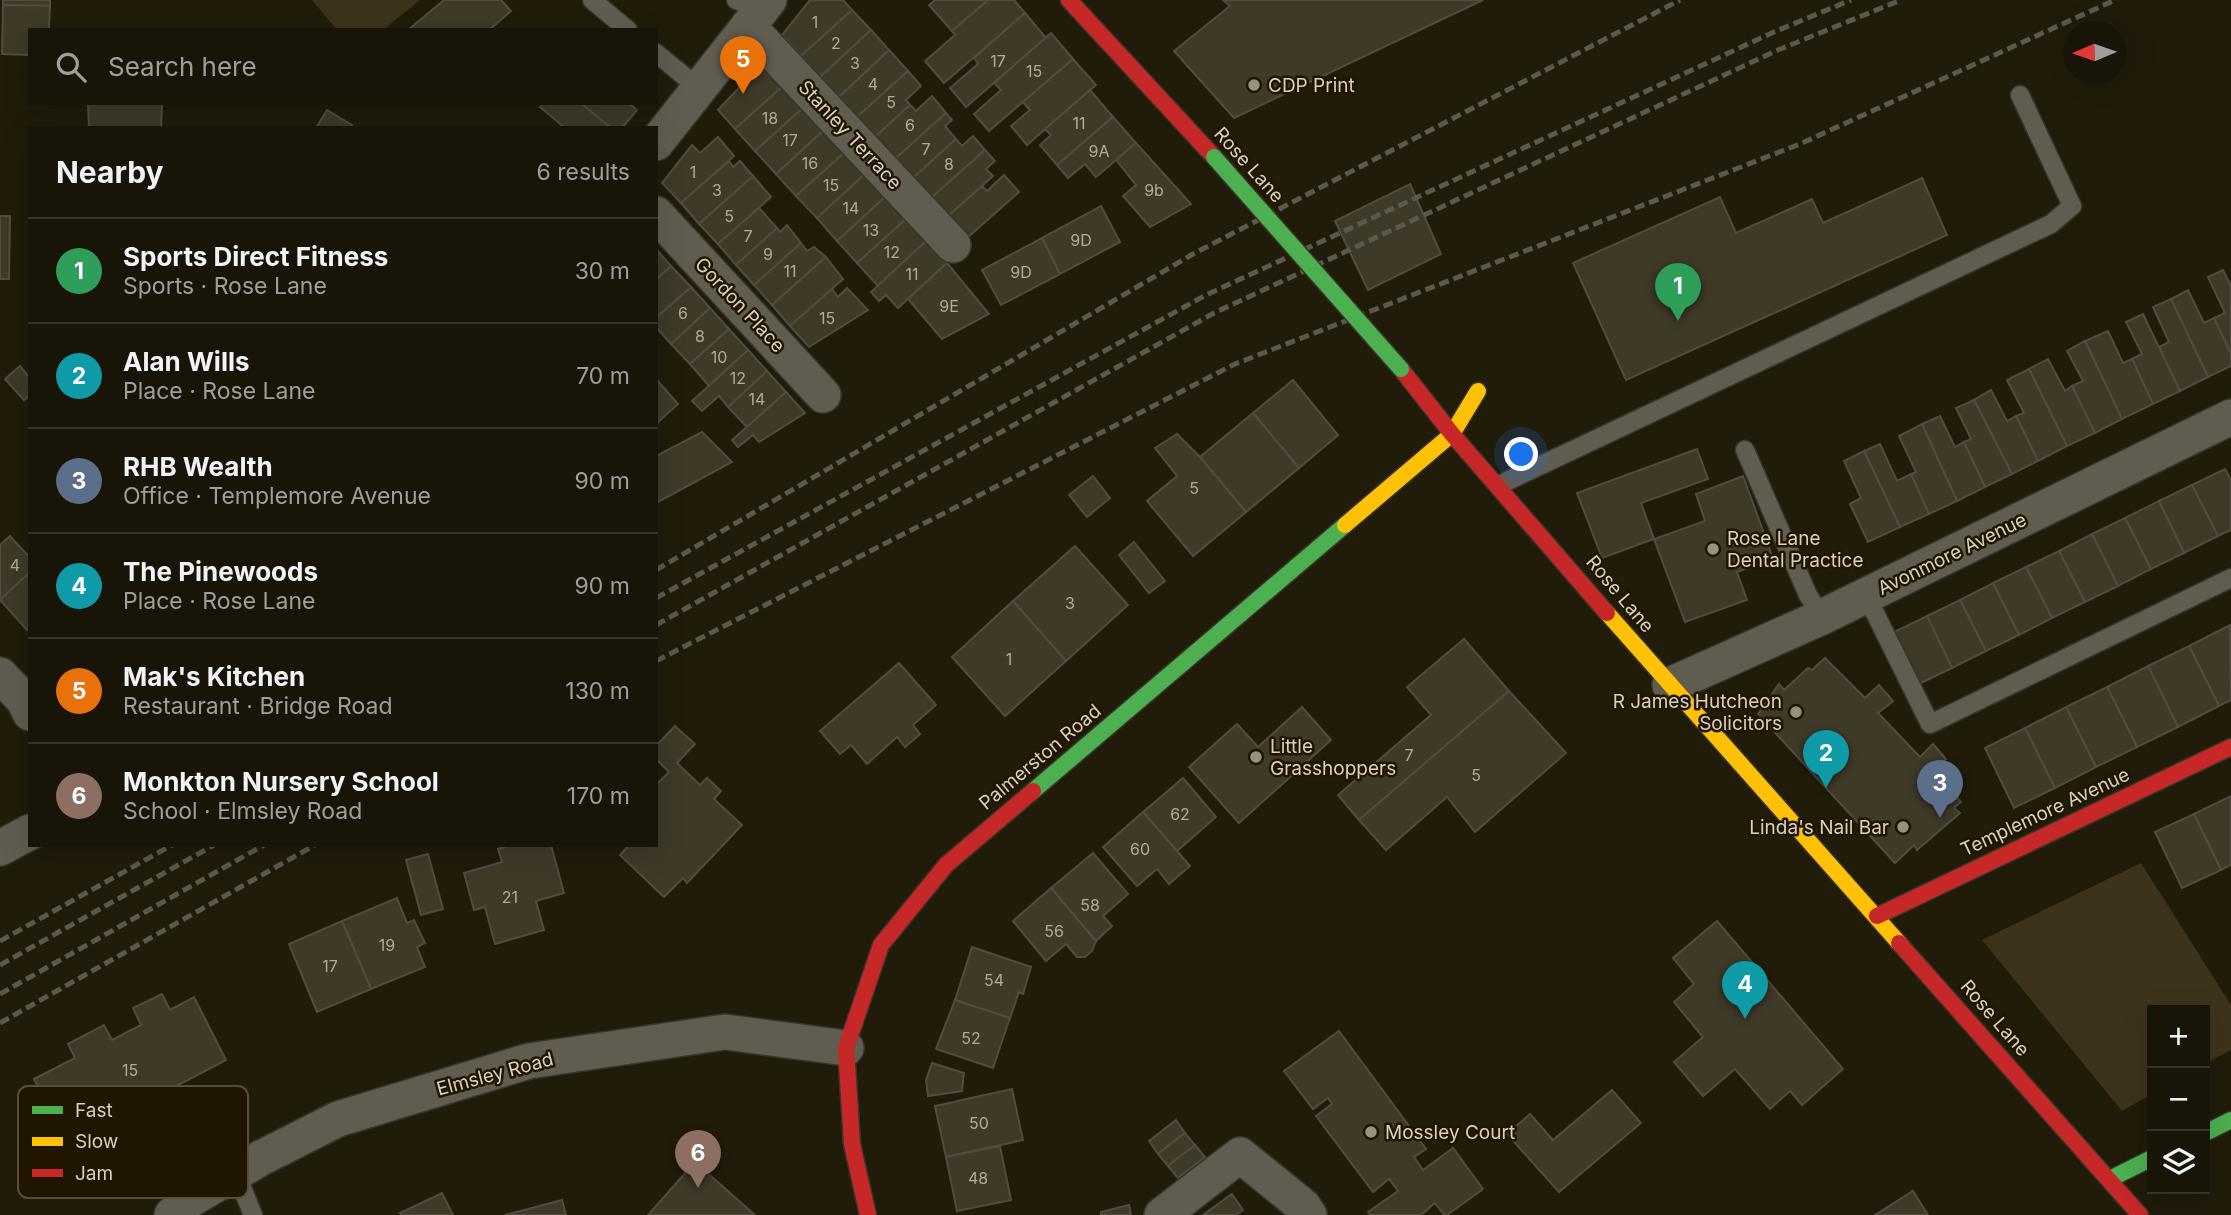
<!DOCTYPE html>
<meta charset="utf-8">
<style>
:root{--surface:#191408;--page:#221d12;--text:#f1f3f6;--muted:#9f9e9c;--line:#373329;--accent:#ea580c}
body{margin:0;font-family:Inter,sans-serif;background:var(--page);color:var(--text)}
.controls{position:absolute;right:21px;bottom:21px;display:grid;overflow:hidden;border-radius:0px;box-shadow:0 7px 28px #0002}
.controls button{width:63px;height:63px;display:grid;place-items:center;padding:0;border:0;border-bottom:2px solid var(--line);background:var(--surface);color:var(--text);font:35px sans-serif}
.compass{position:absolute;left:2063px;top:21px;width:63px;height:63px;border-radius:50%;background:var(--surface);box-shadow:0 7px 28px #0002;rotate:268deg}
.you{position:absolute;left:1522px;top:455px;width:24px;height:24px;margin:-18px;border:5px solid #fff;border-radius:50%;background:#1a73e8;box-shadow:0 0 0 10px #1a73e833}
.badge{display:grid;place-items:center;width:46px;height:46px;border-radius:50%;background:var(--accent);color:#fff;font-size:23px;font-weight:700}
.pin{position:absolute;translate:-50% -58px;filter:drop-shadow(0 2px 4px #0008)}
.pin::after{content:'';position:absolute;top:37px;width:24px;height:21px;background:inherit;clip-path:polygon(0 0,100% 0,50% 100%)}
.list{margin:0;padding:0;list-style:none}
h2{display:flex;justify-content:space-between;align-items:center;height:91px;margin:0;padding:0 28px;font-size:30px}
h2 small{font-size:23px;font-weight:400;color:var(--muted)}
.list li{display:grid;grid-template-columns:46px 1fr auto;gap:21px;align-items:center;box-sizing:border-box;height:105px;padding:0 28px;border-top:2px solid var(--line)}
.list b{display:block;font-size:26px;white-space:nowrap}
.list p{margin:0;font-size:23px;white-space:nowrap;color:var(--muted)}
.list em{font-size:23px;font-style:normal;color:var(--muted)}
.icon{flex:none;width:38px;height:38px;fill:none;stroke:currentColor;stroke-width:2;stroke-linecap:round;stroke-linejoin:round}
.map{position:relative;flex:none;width:2231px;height:1215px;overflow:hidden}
.search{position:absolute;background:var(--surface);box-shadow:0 7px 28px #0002;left:28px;top:28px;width:630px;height:77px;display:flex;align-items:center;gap:18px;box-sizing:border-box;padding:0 24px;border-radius:0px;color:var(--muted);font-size:26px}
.panel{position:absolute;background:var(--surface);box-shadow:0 7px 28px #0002;left:28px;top:126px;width:630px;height:721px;border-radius:0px}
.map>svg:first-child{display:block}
</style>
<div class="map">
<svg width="2231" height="1215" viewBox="0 0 2231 1215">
<rect width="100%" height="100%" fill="#211b0a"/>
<!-- green -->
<g fill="#3d331a">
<path d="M312,0H420L383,30H337Z"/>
<path d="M2141,863L2231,1005V1050L2205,1064V1010H2152V1094L2122,1111L1982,940Z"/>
</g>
<!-- building -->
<g fill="#3f3928" stroke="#514c3e" stroke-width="2">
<path d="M3,0H50V6L3,5Z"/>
<path d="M444,0H501L511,11L489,30H408Z"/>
<path d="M810,0H843L852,10L801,56L782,35Z"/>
<path d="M935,0H988L952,31L929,5Z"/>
<path d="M988,0H1014L1025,13L944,83L925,61L955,35L952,31Z"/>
<path d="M1223,0H1483L1234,118L1174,51L1230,6Z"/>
<path d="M3,5L50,6L49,30H30V55L2,54Z"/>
<path d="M852,10L871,30L820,77L801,56Z"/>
<path d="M1025,13L1046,38L966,107L950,88L978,64L974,58Z"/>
<path d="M871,30L889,50L839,97L820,77Z"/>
<path d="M1051,33L1073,59L989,131L974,114L1001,90L994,83Z"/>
<path d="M889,50L908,71L857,117L839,97Z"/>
<path d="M1073,59L1096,85L1027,145L1011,126L1030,110L1023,102Z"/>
<path d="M763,62L784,85L735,129L718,110Z"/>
<path d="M908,71L921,86L906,100L910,105L875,137L857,117Z"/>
<path d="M784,85L804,107L755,151L735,129Z"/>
<path d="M1090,90L1113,117L1057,165L1040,145L1051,135L1045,129Z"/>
<path d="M932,96L946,113L895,159L875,137L910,105L916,111Z"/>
<path d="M88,103H162L161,128H89Z"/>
<path d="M543,103H581L611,128H565L540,107Z"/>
<path d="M581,103H629L637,110L622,128H611Z"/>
<path d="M804,107L824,130L776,174L755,151Z"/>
<path d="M327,110L352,125L351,128H316Z"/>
<path d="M946,113L952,120L945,126L956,139L913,178L895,159Z"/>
<path d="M1113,117L1136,143L1096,177L1085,164L1068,178L1057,165Z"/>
<path d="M824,130L845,152L796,196L776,174Z"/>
<path d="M973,136L985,150L931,198L913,178L956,139L962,146Z"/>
<path d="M718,137L734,156L681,203L662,183L692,145L700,153Z"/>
<path d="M1136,143L1191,204L1150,227L1123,196L1136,185L1116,160Z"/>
<path d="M985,150L995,161L986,169L993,176L948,216L931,198Z"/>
<path d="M845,152L865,174L817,218L796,196Z"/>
<path d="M729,161L733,167L740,161L753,176L699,224L681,203Z"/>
<path d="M865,174L885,197L837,241L817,218Z"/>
<path d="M1004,175L1019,192L967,238L948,216L982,186L987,191Z"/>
<path d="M753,176L771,197L718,244L699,224Z"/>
<path d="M1922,178L1947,235L1626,380L1573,263L1720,197L1736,233L1812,199L1823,223Z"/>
<path d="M1410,184L1441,254L1368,290L1335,221Z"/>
<path d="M885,197L906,219L857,263L837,241Z"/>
<path d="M1101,206L1120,242L1060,274L1042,238Z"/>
<path d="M759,208L777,228L736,265L718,244Z"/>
<path d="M0,216H10L9,279H0Z"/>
<path d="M906,219L926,241L878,286L857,263Z"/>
<path d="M787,225L801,243L754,285L736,265L777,228L780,232Z"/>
<path d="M1042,238L1060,274L1001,305L982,270Z"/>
<path d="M926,241L947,263L898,308L886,295L879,301L871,292Z"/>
<path d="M801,243L807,251L814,247L826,257L772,305L754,285Z"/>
<path d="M656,249L671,266L656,280Z"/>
<path d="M826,257L843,279L790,326L772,305Z"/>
<path d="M947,263L989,314L942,339L908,299Z"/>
<path d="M671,266L691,287L656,318V280Z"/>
<path d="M2223,270L2231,286V354L2214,318L2225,313L2208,277Z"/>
<path d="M691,287L710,308L671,344L656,327V318Z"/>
<path d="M847,288L868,310L809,347L790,326L832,289L838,297Z"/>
<path d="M2188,290L2204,323L2214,318L2231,354V366L2208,377L2171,299Z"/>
<path d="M2171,299L2208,377L2180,391L2159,347L2169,342L2153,307Z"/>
<path d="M710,308L729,329L690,364L671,344Z"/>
<path d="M2143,314L2180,391L2153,404L2132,359L2142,354L2126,322Z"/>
<path d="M729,329L748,350L709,386L690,364Z"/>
<path d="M2108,331L2123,363L2132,359L2153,404L2122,419L2085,341Z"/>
<path d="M2085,341L2122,419L2095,433L2072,386L2083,381L2067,351Z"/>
<path d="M748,350L767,371L728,407L719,396L702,411L692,401Z"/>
<path d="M2048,359L2065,391L2072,386L2095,433L2067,446L2029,369Z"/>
<path d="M20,366L30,378V395L24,400L5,379Z"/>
<path d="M2029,369L2067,446L2038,461L2016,416L2024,413L2007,380Z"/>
<path d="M767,371L786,392L747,427L728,407Z"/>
<path d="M656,379L678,404L656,424Z"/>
<path d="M1293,380L1338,435L1299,468L1253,413Z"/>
<path d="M1991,390L2007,421L2016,416L2038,461L2012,474L1974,400Z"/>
<path d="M786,392L805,413L759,442L753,435L738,447L732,440Z"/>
<path d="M1974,400L2012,474L1985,487L1964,442L1971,439L1956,408Z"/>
<path d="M1253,413L1299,468L1246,512L1200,457Z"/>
<path d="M1940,416L1955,447L1964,442L1985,487L1957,501L1922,424Z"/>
<path d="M1922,424L1957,501L1929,514L1911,474L1916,472L1899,436Z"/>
<path d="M702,432L732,462L656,503V456Z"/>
<path d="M1177,434L1200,457L1246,512L1193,556L1147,501L1177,476L1155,448Z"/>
<path d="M1880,444L1897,481L1911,474L1929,514L1900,527L1864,451Z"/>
<path d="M1697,449L1708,479L1641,503L1654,539L1602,558L1577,493Z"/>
<path d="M1864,451L1900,527L1868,542L1850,504L1861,498L1844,461Z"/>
<path d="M2225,469L2231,480V530L2218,536L2192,485Z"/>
<path d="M1093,476L1110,498L1087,517L1069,495Z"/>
<path d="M1743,476L1773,558L1737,572L1747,600L1685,622L1654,539L1705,521L1696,494Z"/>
<path d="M2192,485L2218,536L2184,553L2159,501Z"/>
<path d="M2159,501L2184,553L2151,569L2125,518Z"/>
<path d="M2125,518L2151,569L2118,586L2092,534Z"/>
<path d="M2092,534L2118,586L2085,602L2059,551Z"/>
<path d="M10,536L30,558V572L0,600V545Z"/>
<path d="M1134,542L1165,581L1149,593L1119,555Z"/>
<path d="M1075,546L1128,605L1066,661L1013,601Z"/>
<path d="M2059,551L2085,602L2052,618L2026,567Z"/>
<path d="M2026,567L2052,618L2019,635L1993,583Z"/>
<path d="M30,572V627L27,630L0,600Z"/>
<path d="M1993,583L2019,635L1986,651L1960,600Z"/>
<path d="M1960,600L1986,651L1952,668L1927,616Z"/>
<path d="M1013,601L1066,661L1005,716L952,657Z"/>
<path d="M1927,616L1952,668L1919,684L1894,632Z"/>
<path d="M2230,625L2231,700L2219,706L2189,646Z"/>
<path d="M1464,639L1509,691L1359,820L1338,795L1431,715L1407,687Z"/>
<path d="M2189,646L2219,706L2178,727L2148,666Z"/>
<path d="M1825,658L1865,698L1879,685L1893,701L1878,713L1920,757L1933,744L1946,759L1933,772L1961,802L1954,808L1960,813L1917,850L1914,845L1895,863L1758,714L1779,684L1784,690L1808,668L1812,670Z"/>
<path d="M899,663L936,705L913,725L920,734L905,747L897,737L867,764L851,745L840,754L820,731Z"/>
<path d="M2148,666L2178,727L2137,747L2107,687Z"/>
<path d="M2107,687L2137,747L2096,767L2066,707Z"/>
<path d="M1509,691L1566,753L1475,832L1447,797L1386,850L1359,820Z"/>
<path d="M1302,707L1331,740L1239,823L1189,767L1237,724L1258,747Z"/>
<path d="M2066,707L2096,767L2055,788L2025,728Z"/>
<path d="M675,726L695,744L677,763L700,785L707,778L721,791L714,799L742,825L687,883L683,878L664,897L620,855L629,845H656V785L669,772L656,759V746Z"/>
<path d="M2025,728L2055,788L2014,808L1985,748Z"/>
<path d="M1183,778L1216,817L1177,851L1143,812Z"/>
<path d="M2231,796V865L2221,870L2194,814Z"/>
<path d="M1143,812L1190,866L1169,884L1157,869L1137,886L1103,847Z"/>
<path d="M2194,814L2221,870L2182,888L2155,832Z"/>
<path d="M511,845H551L564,893L536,901L544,930L495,944L485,907L474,910L464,873L502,862L498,849Z"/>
<path d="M1093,853L1128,894L1103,916L1112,926L1096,941L1051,888Z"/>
<path d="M428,854L443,909L421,915L406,860Z"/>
<path d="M1051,888L1096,941L1092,951L1085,957H1077L1066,944L1046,961L1013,921Z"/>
<path d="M397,898L407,923L414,920L425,943L417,947L425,967L371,989L342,921Z"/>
<path d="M342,921L371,989L317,1012L289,944Z"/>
<path d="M1717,921L1843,1069L1802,1105L1790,1091L1770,1109L1735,1069L1703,1096L1674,1062L1703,1037L1674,1002L1694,984L1673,958Z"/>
<path d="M972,947L1031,967L1023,994L1019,992L1010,1018L955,1000Z"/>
<path d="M162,994L170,1010L194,997L226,1060L67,1143L34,1079L75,1058L68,1044L104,1025L112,1040L141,1025L133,1008Z"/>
<path d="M955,1000L1010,1018L993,1068L936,1049Z"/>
<path d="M1339,1031L1426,1149L1414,1157L1423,1170L1453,1148L1483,1189L1447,1215H1444L1435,1203L1421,1215H1370L1368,1212L1398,1191L1389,1179L1373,1192L1316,1116L1332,1104L1328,1098L1313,1109L1284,1071Z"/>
<path d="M932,1063L964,1073L962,1091L928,1096L926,1080Z"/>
<path d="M1012,1089L1023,1140L946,1157L935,1106Z"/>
<path d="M1612,1090L1641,1123L1559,1192L1507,1134L1530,1114L1553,1140Z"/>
<path d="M1176,1120L1185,1133L1158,1154L1149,1141Z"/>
<path d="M1185,1133L1195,1145L1168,1166L1158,1154Z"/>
<path d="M1195,1145L1205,1157L1178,1178L1168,1166Z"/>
<path d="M1000,1146L1011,1200L957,1211L946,1157Z"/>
<path d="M695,1162L755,1215H648Z"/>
<path d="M1913,1191L1928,1215H1875Z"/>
<path d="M442,1193L453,1215H402L400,1213Z"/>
<path d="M1232,1194L1243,1210L1236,1215H1203Z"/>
<path d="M562,1200L566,1215H505Z"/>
<path d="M1129,1205L1131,1215H1101V1212Z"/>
</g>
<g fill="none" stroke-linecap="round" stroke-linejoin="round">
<defs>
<g id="lane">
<path d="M592,0L628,30"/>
<path d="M736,0L762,9"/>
<path d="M656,53L700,89"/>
<path d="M1745,450L1808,595L1822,617"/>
<path d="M1499,485L2051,224L2072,206L2020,95"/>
<path d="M1866,595L1930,724L2231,578"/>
<path d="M236,1173L253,1215"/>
</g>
<g id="street">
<path d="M748,26L953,245"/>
<path d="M656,143L769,0"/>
<path d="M656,214L823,395"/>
<path d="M0,675L24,700L30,713"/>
<path d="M1670,685L1822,617L2231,417"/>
<path d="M0,848L30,832"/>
<path d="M172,1215L188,1201L261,1158L338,1119L529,1061L725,1032L846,1048"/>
<path d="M1162,1215L1240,1155L1303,1206L1309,1215"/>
</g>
<g id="fast">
<path d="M1033,791L1345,525"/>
<path d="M2205,1133L2231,1120"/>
<path d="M2110,1179L2152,1158"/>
</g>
<g id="slow">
<path d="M1345,525L1452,434L1478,391"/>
<path d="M1607,613L1899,943"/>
</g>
<g id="jam">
<path d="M1069,0L1214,157"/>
<path d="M1401,369L1452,434L1607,613"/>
<path d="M1877,916L2231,747"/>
<path d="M1899,943L2140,1215"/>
<path d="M868,1215L852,1144L846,1048L881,945L946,865L1033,791"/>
</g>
</defs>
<!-- lane casing -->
<use href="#lane" stroke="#383429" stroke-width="21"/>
<!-- street casing -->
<use href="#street" stroke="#383429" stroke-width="38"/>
<!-- fast casing -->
<use href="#fast" stroke="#383429" stroke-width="19"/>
<!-- slow casing -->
<use href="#slow" stroke="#383429" stroke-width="19"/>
<!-- jam casing -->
<use href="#jam" stroke="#383429" stroke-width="19"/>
<!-- lane -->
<use href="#lane" stroke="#605c50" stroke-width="18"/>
<!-- street -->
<use href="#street" stroke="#605c50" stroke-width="35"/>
<!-- fast -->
<use href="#fast" stroke="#4caf50" stroke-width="16"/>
<!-- slow -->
<use href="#slow" stroke="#ffc107" stroke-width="16"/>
<!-- jam -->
<use href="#jam" stroke="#c62828" stroke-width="16"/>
<!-- rail -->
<g stroke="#5d584c" stroke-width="5" stroke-dasharray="10 5" stroke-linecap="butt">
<path d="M656,570L1193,254L1680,0"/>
<path d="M656,598L1206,295L1774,32L1851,0"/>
<path d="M656,625L1214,313L1778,50L1901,0"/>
<path d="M656,661L1235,364L1800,144L2115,0"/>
<path d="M0,941L172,845"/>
<path d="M0,965L214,845"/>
<path d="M0,994L264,845"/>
<path d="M0,1023L315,845"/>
</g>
<defs>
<path id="fast-bridge" d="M1214,157L1401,369"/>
</defs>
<!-- fast-bridge casing -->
<use href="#fast-bridge" stroke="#383429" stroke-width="19" stroke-linecap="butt"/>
<!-- fast-bridge -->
<use href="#fast-bridge" stroke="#4caf50" stroke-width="16"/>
</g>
<!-- markers -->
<g fill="#979180" stroke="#201600" stroke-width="2.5">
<circle cx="1254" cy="85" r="7"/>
<circle cx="1713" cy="549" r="7"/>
<circle cx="1796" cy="712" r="7"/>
<circle cx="1256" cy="757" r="7"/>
<circle cx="1903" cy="827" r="7"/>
<circle cx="1371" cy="1132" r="7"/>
</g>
<g text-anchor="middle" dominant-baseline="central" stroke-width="5" stroke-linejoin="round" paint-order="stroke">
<!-- number labels -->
<g font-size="16" fill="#b1ab9a">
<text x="815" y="22">1</text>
<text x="836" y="43">2</text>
<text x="998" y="61">17</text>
<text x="855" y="63">3</text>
<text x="1034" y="71">15</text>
<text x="873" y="84">4</text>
<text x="891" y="102">5</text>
<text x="770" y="118">18</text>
<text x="1079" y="123">11</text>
<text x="910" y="125">6</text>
<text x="790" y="140">17</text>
<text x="926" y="149">7</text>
<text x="1099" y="151">9A</text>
<text x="810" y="163">16</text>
<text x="949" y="164">8</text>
<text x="693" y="172">1</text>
<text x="831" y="185">15</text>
<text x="717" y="190">3</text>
<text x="1154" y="190">9b</text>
<text x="851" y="208">14</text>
<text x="729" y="216">5</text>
<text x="871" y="230">13</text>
<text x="748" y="236">7</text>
<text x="1081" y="240">9D</text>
<text x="892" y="252">12</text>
<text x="768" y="254">9</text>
<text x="790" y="271">11</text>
<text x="1021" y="272">9D</text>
<text x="912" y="274">11</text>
<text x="949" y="306">9E</text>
<text x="683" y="313">6</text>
<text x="827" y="318">15</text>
<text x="700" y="336">8</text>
<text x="719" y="357">10</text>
<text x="738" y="378">12</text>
<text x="757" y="399">14</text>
<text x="1194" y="488">5</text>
<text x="15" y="565">4</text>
<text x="1070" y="603">3</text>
<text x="1009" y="659">1</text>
<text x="1409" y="755">7</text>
<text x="1476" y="775">5</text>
<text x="1180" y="814">62</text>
<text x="1140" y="849">60</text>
<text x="510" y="897">21</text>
<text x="1090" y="905">58</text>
<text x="1054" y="931">56</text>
<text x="387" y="945">19</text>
<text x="330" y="966">17</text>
<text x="994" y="980">54</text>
<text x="971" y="1038">52</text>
<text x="130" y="1070">15</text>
<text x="979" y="1123">50</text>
<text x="978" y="1178">48</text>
</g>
<!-- poi labels -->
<g font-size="19" fill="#d7d1c0" stroke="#201600" text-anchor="start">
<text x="1268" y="85">CDP Print</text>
<text x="1727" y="538">Rose Lane<tspan x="1727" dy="22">Dental Practice</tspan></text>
<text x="1782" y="701" text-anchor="end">R James Hutcheon<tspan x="1782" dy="22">Solicitors</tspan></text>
<text x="1270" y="746">Little<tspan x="1270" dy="22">Grasshoppers</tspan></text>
<text x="1889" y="827" text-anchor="end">Linda's Nail Bar</text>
<text x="1385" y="1132">Mossley Court</text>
</g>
<!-- street labels -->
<g font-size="19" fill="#d7d1c0" stroke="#201600">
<text transform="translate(850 135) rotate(47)">Stanley Terrace</text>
<text transform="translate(1249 165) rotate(48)">Rose Lane</text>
<text transform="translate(740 305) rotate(47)">Gordon Place</text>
<text transform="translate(1952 554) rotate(-26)">Avonmore Avenue</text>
<text transform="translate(1620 594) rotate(50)">Rose Lane</text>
<text transform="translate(1040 757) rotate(-40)">Palmerston Road</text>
<text transform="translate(2045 812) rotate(-25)">Templemore Avenue</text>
<text transform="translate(1995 1018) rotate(49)">Rose Lane</text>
<text transform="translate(495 1074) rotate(-15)">Elmsley Road</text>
</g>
</g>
<!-- legend -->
<rect x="18" y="1086" width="230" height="112" rx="10" fill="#201600" stroke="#574e3a" stroke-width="2"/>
<rect x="32" y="1106" width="31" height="8" fill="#4caf50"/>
<rect x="32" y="1137" width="31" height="9" fill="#ffc107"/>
<rect x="32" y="1169" width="31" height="8" fill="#c62828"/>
<g font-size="19" fill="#d7d1c0">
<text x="75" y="1117">Fast</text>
<text x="75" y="1148">Slow</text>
<text x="75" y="1180">Jam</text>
</g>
</svg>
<div class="controls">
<button>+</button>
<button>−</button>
<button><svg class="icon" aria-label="layers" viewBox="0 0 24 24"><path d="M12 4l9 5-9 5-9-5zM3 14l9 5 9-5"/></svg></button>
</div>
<svg class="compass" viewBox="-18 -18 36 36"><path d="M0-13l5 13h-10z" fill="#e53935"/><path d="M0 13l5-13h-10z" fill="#9f9e9c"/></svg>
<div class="you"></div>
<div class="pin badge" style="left:1678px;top:321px;background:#2e9e5b">1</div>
<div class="pin badge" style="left:1826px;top:788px;background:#0f9aa8">2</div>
<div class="pin badge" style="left:1940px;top:818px;background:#5c6f8a">3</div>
<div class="pin badge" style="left:1745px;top:1019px;background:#0f9aa8">4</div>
<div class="pin badge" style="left:743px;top:94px;background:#e8710a">5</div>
<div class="pin badge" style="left:698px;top:1188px;background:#8d6e63">6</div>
<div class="search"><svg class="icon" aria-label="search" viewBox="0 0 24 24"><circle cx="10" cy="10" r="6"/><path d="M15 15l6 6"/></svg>Search here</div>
<section class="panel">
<h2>Nearby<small>6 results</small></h2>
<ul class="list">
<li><span class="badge" style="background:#2e9e5b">1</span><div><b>Sports Direct Fitness</b><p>Sports · Rose Lane</p></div><em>30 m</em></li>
<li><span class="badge" style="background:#0f9aa8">2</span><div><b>Alan Wills</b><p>Place · Rose Lane</p></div><em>70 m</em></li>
<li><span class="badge" style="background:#5c6f8a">3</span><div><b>RHB Wealth</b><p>Office · Templemore Avenue</p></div><em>90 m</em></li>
<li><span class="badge" style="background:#0f9aa8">4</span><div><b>The Pinewoods</b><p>Place · Rose Lane</p></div><em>90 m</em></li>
<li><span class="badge" style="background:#e8710a">5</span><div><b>Mak's Kitchen</b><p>Restaurant · Bridge Road</p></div><em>130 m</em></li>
<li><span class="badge" style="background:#8d6e63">6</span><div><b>Monkton Nursery School</b><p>School · Elmsley Road</p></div><em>170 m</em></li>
</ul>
</section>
</div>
